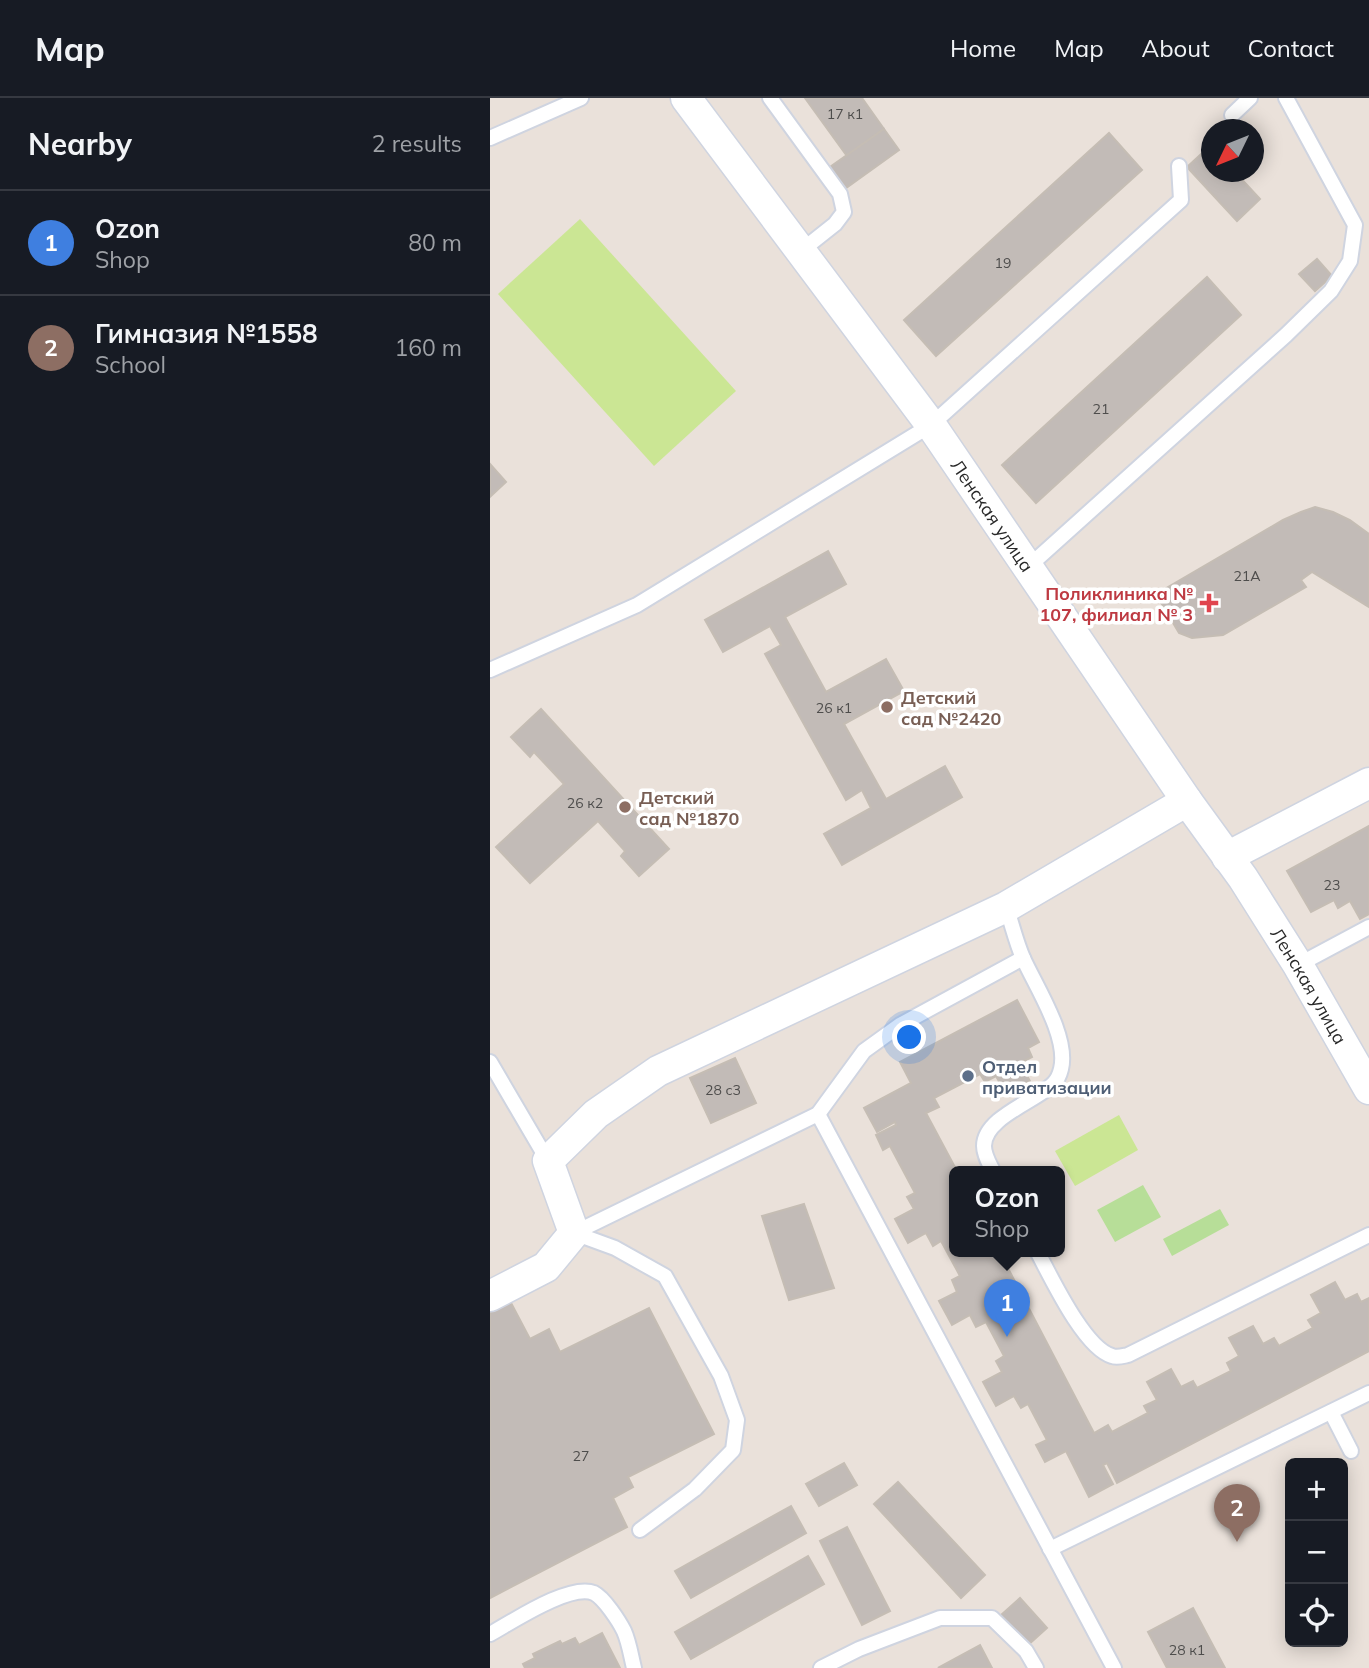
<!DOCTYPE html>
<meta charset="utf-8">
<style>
:root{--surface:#171b24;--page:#20242c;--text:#f1f3f6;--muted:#9ea1a6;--line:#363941;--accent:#d93025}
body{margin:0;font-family:Mulish,sans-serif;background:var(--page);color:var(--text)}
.controls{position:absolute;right:21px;bottom:21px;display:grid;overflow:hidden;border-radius:10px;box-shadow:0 4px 18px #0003}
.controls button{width:63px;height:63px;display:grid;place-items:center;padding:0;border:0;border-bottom:2px solid var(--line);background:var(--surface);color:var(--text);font:35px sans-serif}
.compass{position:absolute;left:711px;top:21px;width:63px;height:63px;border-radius:50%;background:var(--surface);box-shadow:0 4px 18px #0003;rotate:227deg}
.you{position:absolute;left:420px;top:940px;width:24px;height:24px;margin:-18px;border:5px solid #fff;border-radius:50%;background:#1a73e8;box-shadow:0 0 0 10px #1a73e833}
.badge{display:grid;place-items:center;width:46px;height:46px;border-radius:50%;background:var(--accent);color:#fff;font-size:23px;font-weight:700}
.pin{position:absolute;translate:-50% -58px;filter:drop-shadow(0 2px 4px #0008)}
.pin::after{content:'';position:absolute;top:37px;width:24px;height:21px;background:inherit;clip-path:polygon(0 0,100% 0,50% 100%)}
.popup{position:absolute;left:459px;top:1068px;width:116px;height:91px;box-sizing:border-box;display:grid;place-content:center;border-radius:10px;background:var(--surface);filter:drop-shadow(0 2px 5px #0005);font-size:23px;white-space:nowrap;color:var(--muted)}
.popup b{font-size:26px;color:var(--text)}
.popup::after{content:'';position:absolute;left:50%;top:100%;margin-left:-14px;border:14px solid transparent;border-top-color:var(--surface)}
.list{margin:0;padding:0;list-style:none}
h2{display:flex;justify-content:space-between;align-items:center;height:91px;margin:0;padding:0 28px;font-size:30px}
h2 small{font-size:23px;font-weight:400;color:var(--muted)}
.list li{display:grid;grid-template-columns:46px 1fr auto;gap:21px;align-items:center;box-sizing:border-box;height:105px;padding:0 28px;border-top:2px solid var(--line)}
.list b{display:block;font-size:26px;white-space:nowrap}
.list p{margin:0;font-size:23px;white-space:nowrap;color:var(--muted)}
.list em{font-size:23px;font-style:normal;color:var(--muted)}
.icon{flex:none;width:38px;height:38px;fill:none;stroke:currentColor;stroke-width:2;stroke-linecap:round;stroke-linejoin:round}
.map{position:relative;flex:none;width:879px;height:1570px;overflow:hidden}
header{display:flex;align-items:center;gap:42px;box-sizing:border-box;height:98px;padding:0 35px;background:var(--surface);border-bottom:2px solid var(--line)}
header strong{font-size:33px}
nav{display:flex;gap:38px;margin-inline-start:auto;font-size:24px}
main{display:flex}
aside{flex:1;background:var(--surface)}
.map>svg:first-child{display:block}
</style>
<header>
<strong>Map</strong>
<nav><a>Home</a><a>Map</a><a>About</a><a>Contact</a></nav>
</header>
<main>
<aside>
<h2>Nearby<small>2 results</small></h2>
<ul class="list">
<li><span class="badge" style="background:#3f7fe0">1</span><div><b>Ozon</b><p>Shop</p></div><em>80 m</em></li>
<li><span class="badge" style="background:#8d6e63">2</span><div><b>Гимназия №1558</b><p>School</p></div><em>160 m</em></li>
</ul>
</aside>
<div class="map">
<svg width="879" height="1570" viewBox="0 0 879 1570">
<rect width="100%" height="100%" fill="#eae1da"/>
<!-- green -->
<g fill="#b7de98">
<path d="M653,1087L671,1119L625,1144L607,1112Z"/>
<path d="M730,1111L739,1127L682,1158L673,1141Z"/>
</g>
<!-- pitch -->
<g fill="#cbe694">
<path d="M90,121L246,293L164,368L8,196Z"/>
<path d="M629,1017L648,1052L585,1088L565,1053Z"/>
</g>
<!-- building -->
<g fill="#c2bbb7" stroke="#c5bdb4" stroke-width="2">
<path d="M315,0H372L394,31L357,58Z"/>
<path d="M394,31L409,52L356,90L340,69Z"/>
<path d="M619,35L652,72L446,258L414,222Z"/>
<path d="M721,47L722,74H745L770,101L747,123L697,69Z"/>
<path d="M827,161L842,178L825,193L809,176Z"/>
<path d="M717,179L751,217L546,405L512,367Z"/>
<path d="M0,366L16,384L0,399Z"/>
<path d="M825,409L843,414L860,422L879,436V509L822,474L811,482L816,489L733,537L702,540L689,535L666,496L793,422L811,414Z"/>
<path d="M338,453L356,486L295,519L336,594L396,561L414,593L354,626L396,701L455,668L472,699L352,767L334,736L381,710L372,692L356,702L275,556L291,547L280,528L233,554L215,522Z"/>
<path d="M51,611L179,751L149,778L131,758L135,753L108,723L40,785L6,749L74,686L44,654L40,659L21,639Z"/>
<path d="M879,728V816L870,821L860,803L848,810L844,802L821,814L797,773Z"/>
<path d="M527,902L549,944L538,950L542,959L530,965L540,983L516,996L506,978L495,984L490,976L444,1000L449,1009L436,1015L467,1073H464V1153H509L604,1335L618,1327L622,1334L658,1315L654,1308L667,1302L657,1284L681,1271L691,1289L703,1283L707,1290L741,1273L737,1265L749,1258L739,1240L763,1228L773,1246L784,1240L789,1248L823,1230L818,1222L831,1215L821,1197L845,1184L855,1202L867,1196L871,1204L879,1200V1253L627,1385L617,1365L613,1367L623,1386L599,1399L576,1353L555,1364L546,1347L557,1342L538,1306L531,1310L524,1298L506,1308L493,1284L512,1274L506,1263L514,1258L496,1224L486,1229L480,1217L462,1227L449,1203L467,1194L462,1182L470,1178L451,1143L443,1148L436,1135L418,1145L405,1121L424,1111L417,1099L425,1095L400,1048L393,1052L386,1037L406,1027L405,1024L387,1034L374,1010L421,985L410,964Z"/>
<path d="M245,960L266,1005L221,1025L200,980Z"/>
<path d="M314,1106L344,1190L299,1202L272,1118Z"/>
<path d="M20,1203L40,1241L59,1231L70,1254L159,1210L224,1336L138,1379L143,1389L123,1400L137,1429L0,1500V1214Z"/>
<path d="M354,1365L367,1387L329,1408L316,1386Z"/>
<path d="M408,1384L495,1477L471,1500L384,1406Z"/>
<path d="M301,1408L316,1435L201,1500L185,1473Z"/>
<path d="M357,1429L400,1513L372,1527L330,1443Z"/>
<path d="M318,1458L334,1486L201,1561L185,1534Z"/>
<path d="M530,1500L557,1530L538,1547L511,1517Z"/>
<path d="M703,1510L735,1570H677L658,1534Z"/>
<path d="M112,1535L130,1570H35L33,1566L45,1560L43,1556L70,1543L72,1546L85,1540L89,1547Z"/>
<path d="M490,1547L502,1570H448Z"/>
</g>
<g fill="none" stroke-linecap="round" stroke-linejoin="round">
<defs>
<g id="lane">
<path d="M280,0L350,96L354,114L345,126L311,153"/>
<path d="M742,17L760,0"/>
<path d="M0,40L91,0"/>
<path d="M538,469L796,237L841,193L860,163L865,127L796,0"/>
<path d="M0,572L147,507L441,327L691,102L689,68"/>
<path d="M808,867L879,829"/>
<path d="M0,964L58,1063"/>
<path d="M328,1016L624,1570"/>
<path d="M503,1073C499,1065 494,1057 494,1048C494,1019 547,1003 564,985C567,982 570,975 571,971C579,939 546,889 533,860C526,844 522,826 516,809"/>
<path d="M84,1135L328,1016L374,953L410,927L533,860"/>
<path d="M84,1135L125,1150L175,1178L231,1278L247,1322L243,1352L205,1391L150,1432"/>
<path d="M547,1153C561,1179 594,1250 622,1258C627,1260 633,1258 638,1257L879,1137"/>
<path d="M841,1314L861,1353"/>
<path d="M560,1451L879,1295"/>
<path d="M0,1536C22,1524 80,1485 104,1495C114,1500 129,1523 134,1533C139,1544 141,1558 144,1570"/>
<path d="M331,1570L369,1551L450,1520H502L536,1553L546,1570"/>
</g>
<g id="street">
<path id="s1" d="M196,0L441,327L697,703L753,780L808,867L879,991"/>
<path d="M737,759L879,685"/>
<path d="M0,1198L56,1169L84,1135L58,1063L106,1016L168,973L516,809L697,703"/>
</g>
</defs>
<!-- lane casing -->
<use href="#lane" stroke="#cfd4e0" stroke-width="18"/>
<!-- street casing -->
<use href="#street" stroke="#cfd4e0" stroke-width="33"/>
<!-- lane -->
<use href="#lane" stroke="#fff" stroke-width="14"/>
<!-- street -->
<use href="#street" stroke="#fff" stroke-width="30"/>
</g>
<!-- markers -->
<path fill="#e0444e" stroke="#fff" stroke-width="2.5" d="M715.5 494.5h7v7h7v7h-7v7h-7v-7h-7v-7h7z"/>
<g fill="#8d6e63" stroke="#fff" stroke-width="2.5">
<circle cx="397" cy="609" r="7"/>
<circle cx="135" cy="709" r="7"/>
</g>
<circle fill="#5c6f8a" stroke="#fff" stroke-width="2.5" cx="478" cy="978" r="7"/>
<g text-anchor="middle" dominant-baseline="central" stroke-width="7" stroke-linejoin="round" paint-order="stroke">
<!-- number labels -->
<g font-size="14" fill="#4e4d4c">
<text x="355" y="16">17 к1</text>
<text x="513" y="165">19</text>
<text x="611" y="311">21</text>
<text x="757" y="478">21А</text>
<text x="344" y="610">26 к1</text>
<text x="95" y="705">26 к2</text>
<text x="842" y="787">23</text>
<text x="233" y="992">28 с3</text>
<text x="91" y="1358">27</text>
<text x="697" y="1552">28 к1</text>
</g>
<!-- street labels -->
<g font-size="18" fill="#282828" stroke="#fff">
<text stroke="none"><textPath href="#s1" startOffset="518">Ленская улица</textPath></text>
<text stroke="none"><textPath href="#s1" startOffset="1085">Ленская улица</textPath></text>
</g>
<!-- health labels -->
<g font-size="18" font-weight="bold" fill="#be3a42" stroke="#fff" text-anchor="end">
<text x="703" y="495">Поликлиника №<tspan x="703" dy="21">107, филиал № 3</tspan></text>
</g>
<!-- education labels -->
<g font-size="18" font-weight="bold" fill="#785e54" stroke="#fff" text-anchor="start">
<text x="411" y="599">Детский<tspan x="411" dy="21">сад №2420</tspan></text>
<text x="149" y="699">Детский<tspan x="149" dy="21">сад №1870</tspan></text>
</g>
<!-- service labels -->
<g font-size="18" font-weight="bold" fill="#4e5e75" stroke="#fff" text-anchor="start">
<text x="492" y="968">Отдел<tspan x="492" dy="21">приватизации</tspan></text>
</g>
</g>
</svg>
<div class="controls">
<button>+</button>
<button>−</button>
<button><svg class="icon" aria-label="locate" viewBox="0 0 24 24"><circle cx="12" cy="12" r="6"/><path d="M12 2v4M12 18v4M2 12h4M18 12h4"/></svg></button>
</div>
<svg class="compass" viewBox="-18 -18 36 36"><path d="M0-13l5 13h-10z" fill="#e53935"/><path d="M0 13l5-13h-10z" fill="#9ea1a6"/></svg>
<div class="you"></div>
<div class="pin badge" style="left:517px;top:1239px;background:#3f7fe0">1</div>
<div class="popup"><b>Ozon</b>Shop</div>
<div class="pin badge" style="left:747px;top:1444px;background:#8d6e63">2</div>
</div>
</main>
